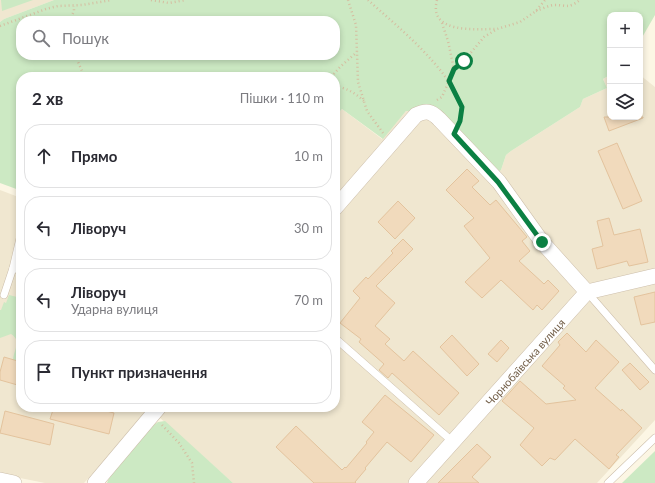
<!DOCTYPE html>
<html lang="uk">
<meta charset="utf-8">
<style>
:root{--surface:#fff;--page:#f2f2f3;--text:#2b2b33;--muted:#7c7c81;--line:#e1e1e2}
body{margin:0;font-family:Lato,sans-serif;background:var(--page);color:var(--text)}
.controls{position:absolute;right:12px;top:12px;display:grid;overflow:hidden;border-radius:8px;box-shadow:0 2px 6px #0003}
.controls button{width:36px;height:36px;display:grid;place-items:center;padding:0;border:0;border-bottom:1px solid var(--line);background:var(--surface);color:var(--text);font:20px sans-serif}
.stop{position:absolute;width:12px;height:12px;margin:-9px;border:3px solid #0b8043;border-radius:50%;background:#fff}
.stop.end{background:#0b8043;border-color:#fff;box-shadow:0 1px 4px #0008}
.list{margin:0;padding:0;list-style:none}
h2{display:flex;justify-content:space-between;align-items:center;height:52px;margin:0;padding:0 16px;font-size:17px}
h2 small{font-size:13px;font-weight:400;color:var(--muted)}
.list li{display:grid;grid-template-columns:26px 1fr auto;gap:12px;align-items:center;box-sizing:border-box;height:64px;margin:0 8px 8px;padding:0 8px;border:1px solid var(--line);border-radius:16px}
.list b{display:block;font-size:15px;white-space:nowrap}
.list p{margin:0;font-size:13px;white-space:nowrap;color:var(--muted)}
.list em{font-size:13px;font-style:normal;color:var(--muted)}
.icon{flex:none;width:22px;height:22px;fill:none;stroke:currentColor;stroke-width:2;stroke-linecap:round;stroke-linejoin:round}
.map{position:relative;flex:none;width:655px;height:483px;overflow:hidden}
.search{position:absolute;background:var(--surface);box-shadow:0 2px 6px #0003;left:16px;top:16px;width:324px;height:44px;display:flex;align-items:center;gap:10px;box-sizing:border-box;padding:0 14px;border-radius:16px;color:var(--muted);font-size:15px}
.panel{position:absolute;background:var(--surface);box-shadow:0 2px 6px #0003;left:16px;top:72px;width:324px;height:340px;border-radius:16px}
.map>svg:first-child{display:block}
</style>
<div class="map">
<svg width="655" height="483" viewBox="0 0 655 483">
<rect width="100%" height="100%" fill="#fcf6e4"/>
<!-- residential -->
<g fill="#f0e7d0">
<path d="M0,0H54L4,19L0,22Z"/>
<path d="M610,75V117H640V75L655,87V420L597,483H233L150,409L123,440L84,483H45L0,474V190L21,198V407H335V116L342,109L382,139L406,111H412L419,108L501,170L506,155L511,151L580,107L583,99L607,88L603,79Z"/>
</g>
<!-- green -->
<g fill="#cce9c3" fill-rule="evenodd">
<path d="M1,0H33L2,11Z"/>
<path d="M54,0H655V15L640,41V15H610V75L603,79L607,88L583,99L580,107L511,151L506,155L501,170L497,172L447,121L412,111H406L383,139L342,109L335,116V77H21V186L19,190L0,183V22L4,19ZM21,21H335V55H21Z"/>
<path d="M21,277V362L13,360C14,349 22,341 11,334L0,338V310H1L4,302L6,303L9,295L17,297L20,289L17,284Z"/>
<path d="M165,421L233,483H107L113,468L150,428L158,422Z"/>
<path d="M655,451V483H622Z"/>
</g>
<!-- building -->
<g fill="#f1dabc" stroke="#e3c39d">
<path d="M604,117H643V118L609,131Z"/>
<path d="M617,143L642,201L623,209L598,151Z"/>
<path d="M467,169L479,181L472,187L490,205L496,200L527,237L522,241L530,251L519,261L544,284L548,280L559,291L542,310L537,305L533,310L501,280L482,298L465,282L490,258L464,226L474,218L446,190Z"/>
<path d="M398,201L415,218L395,239L378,222Z"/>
<path d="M609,218L614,235L640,229L648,262L629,266L627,261L597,269L592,249L603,246L597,221Z"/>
<path d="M403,239L413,249L376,286L395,303L375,326L390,339L385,344L404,361L413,351L459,393L439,415L392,373L388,378L379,370L384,364L359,342L361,339L340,323L360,298L353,291L366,277L368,279L393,253L391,251Z"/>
<path d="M655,292V322L641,325L634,297Z"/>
<path d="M567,333L586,352L596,340L619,362L595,388L621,411L622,409L642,428L616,455L619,457L609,469L575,439L555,460L550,458L542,466L520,445L534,428L502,401L520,381L546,404L576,400L563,388L565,386L542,366L560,345L558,342Z"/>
<path d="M452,335L479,364L467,376L440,347Z"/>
<path d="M501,340L509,348L497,362L488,354Z"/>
<path d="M4,357L21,362V386L0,380V372Z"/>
<path d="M630,363L649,382L640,390L622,370Z"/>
<path d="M385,395L434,435L411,462L387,442L365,468L366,469L355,482L356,483H314L276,447L296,426L342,470L345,467L346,468L367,443L366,442L374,432L362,422Z"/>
<path d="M54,407H91L114,413L109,434L50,419Z"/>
<path d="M5,411L54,424L50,445L0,433Z"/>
<path d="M477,444L491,457L472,477L479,483H438Z"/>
</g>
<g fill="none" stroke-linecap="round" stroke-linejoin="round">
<defs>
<g id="lane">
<path d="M21,234L13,268L21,271"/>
<path d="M587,292L655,370"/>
<path d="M4,295L13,268"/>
<path d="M335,338L453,442"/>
<path d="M608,483L655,438"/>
</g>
<g id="street">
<path d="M335,208L416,115C426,110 431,111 439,119L499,182L542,242L587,292"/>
<path d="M0,480L14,483"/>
<path d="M95,483L159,407"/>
<path id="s1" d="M416,483L587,292L655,276"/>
</g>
</defs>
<!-- lane casing -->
<use href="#lane" stroke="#cdbfab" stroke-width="8"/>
<!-- street casing -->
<use href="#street" stroke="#cdbfab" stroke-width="16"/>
<!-- path -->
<g stroke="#d5bda0" stroke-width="2.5" stroke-dasharray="1 3" stroke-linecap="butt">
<path d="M151,0L169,3L186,0"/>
<path d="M348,0L356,25L358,82L367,111L383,133"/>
<path d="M368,0C398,27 449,68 461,106C462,110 461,116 460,121"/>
<path d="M437,0C428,34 475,29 496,29"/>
<path d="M536,11C542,9 549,5 555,5C567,5 568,9 580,0"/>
<path d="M69,21L74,11V6"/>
<path d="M442,23L448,41L454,69"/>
<path d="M0,26L46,9L58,6L82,5L112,0"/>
<path d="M75,55L82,71L81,77"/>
<path d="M331,77L340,67L357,52"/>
<path d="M335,86C347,88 355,93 364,101"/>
<path d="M437,100L442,97L454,69L464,61L484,37L497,29L520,22L536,11L545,0"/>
<path d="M162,425L179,443L192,463L194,483"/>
</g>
<!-- lane -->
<use href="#lane" stroke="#fff" stroke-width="7"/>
<!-- street -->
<use href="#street" stroke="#fff" stroke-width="15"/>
</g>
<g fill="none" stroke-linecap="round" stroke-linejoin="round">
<!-- route -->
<path stroke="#0b8043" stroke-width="5" d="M464,61L454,69L449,81L462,107L460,121L454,134L498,182L542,242"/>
</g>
<g text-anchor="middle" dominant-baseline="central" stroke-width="3" stroke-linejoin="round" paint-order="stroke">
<!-- street labels -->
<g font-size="11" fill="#74604a" stroke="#fffaea">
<text stroke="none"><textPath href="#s1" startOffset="163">Чорнобаївська вулиця</textPath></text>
</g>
</g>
</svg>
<div class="controls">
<button>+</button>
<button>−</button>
<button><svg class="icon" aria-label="layers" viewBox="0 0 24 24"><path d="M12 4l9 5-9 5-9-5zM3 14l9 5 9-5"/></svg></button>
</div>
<div class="stop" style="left:464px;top:61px"></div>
<div class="stop end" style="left:542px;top:242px"></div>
<div class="search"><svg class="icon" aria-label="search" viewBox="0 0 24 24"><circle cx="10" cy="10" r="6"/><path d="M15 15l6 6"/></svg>Пошук</div>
<section class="panel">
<h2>2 хв<small>Пішки · 110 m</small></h2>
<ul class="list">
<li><svg class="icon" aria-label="ahead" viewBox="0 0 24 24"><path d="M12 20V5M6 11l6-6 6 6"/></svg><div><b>Прямо</b></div><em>10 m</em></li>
<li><svg class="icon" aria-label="left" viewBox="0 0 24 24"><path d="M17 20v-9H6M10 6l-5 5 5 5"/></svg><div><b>Ліворуч</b></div><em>30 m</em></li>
<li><svg class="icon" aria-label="left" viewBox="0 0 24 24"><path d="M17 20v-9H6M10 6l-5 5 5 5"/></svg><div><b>Ліворуч</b><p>Ударна вулиця</p></div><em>70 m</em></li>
<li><svg class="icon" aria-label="arrive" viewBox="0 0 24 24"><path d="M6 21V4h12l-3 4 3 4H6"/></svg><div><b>Пункт призначення</b></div></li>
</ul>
</section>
</div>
